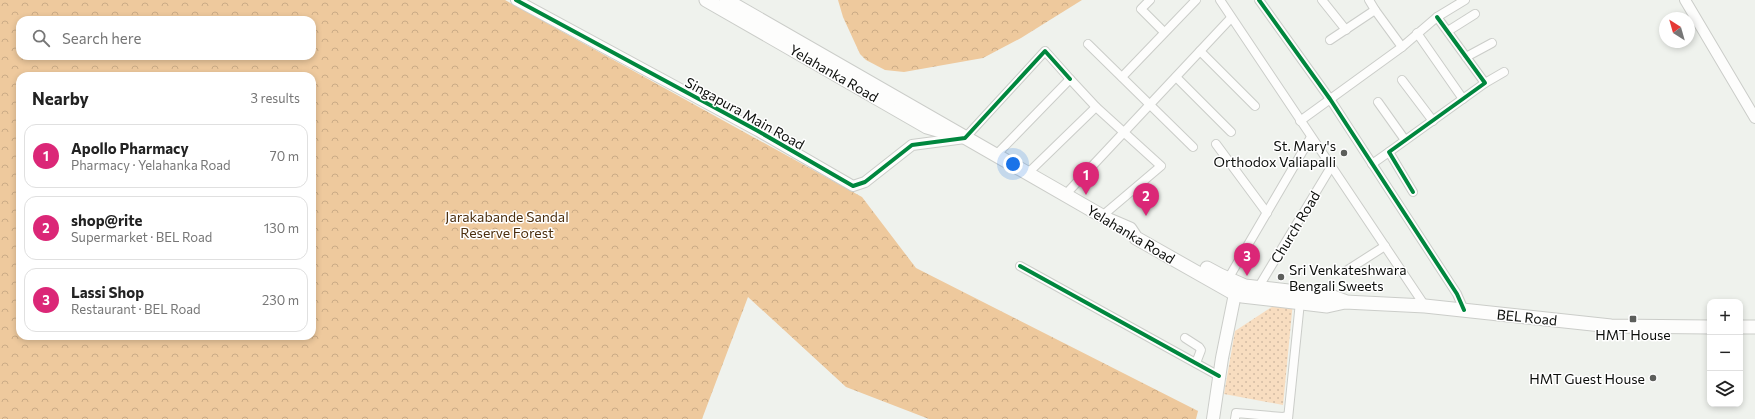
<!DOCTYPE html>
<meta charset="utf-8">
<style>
:root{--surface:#fff;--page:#f6f6f6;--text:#222;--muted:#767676;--line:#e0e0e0;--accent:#db2777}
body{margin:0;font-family:Commissioner,sans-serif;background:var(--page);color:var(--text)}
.controls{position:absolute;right:12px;bottom:12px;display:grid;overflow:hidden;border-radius:8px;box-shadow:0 2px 6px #0003}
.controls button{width:36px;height:36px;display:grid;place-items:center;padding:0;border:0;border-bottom:1px solid var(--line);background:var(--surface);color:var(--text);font:20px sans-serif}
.compass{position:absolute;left:1659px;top:12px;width:36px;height:36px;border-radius:50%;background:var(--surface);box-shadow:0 2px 6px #0003;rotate:323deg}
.you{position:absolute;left:1013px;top:164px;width:14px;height:14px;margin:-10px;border:3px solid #fff;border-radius:50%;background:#1a73e8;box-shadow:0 0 0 6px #1a73e833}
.badge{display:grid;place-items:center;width:26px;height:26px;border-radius:50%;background:var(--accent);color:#fff;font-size:13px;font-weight:700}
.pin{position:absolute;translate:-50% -33px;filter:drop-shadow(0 1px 2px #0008)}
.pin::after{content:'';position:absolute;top:21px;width:14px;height:12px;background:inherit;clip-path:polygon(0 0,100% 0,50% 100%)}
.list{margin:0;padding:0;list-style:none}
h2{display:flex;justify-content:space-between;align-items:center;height:52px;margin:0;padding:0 16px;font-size:17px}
h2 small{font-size:13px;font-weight:400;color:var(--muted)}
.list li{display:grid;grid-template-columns:26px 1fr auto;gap:12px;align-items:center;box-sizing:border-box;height:64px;margin:0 8px 8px;padding:0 8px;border:1px solid var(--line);border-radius:12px}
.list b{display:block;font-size:15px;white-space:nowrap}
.list p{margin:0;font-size:13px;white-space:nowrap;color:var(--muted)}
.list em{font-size:13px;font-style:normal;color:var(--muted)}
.icon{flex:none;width:22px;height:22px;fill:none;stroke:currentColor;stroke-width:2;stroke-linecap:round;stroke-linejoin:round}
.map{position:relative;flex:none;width:1755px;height:419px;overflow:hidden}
.search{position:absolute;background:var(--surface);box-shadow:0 2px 6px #0003;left:16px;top:16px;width:300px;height:44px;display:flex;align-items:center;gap:10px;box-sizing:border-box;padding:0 14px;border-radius:12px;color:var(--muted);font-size:15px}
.panel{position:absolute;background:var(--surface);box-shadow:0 2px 6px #0003;left:16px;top:72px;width:300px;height:268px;border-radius:12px}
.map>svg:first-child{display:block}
</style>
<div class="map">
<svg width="1755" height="419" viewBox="0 0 1755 419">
<defs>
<pattern id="grass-dots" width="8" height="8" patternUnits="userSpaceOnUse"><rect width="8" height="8" fill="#f8ddc0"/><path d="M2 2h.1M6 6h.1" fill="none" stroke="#d3bca4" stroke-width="1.8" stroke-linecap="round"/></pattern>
<pattern id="forest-crowns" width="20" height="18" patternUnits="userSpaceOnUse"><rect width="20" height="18" fill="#eec99d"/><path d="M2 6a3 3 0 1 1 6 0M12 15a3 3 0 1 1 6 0" fill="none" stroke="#cbab86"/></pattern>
</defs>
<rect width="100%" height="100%" fill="#eff2ed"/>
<!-- grass -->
<path fill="url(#grass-dots)" d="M1281,301L1293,302L1283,405L1224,394L1235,331Z"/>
<!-- forest -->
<g fill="url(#forest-crowns)" fill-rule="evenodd">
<path d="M0,0H505L862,197L916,268L1198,411L1196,419H929L846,387L748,297L702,419H0ZM20,20H312V56H20ZM20,76H312V336H20Z"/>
<path d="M838,0H1082L1021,38L983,58L904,72L885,70L866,60L860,54L843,17Z"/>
</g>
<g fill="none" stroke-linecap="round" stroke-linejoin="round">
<defs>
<g id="minor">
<path d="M1150,0L1141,9L1164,32"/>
<path d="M1220,0L1425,306"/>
<path d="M1259,0L1330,99L1457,294L1464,310"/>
<path d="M1322,0L1346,30"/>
<path d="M1369,0L1375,10"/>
<path d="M1448,31L1475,14"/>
<path d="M1417,33L1463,99"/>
<path d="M1330,40L1375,10L1402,47"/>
<path d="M1088,44L1193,147"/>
<path d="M1200,51L1255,106"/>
<path d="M1466,57L1492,43"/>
<path d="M1122,77L1196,0"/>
<path d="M1176,77L1231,132"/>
<path d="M1402,80L1433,121"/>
<path d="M1485,83L1504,72"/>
<path d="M1378,102L1405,140"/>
<path d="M1300,121L1402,47L1437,17L1465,0"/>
<path d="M965,138L1045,51L1070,79"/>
<path d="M1216,144L1267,213"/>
<path d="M996,155L1070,79L1096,107"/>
<path d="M1372,164L1389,152"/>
<path d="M1028,173L1096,107L1161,166L1102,216"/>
<path d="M1413,192L1389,152L1485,83L1437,17"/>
<path d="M1065,195L1231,18"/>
<path d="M1020,266L1219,376"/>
<path d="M1346,271L1385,246"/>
<path d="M1228,279L1311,137"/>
<path d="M1258,288L1331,167"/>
<path d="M1185,338L1199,347L1201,350L1196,363"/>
<path d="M1235,419L1236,413L1283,417L1288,416"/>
<path d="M1288,419L1300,302"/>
</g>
<g id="tertiary">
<path d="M516,0L758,131L853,186L865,182L912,145L965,138"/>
<path d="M1685,0L1755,118"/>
</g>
<path id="secondary" d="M1213,419L1222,358L1237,284"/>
<g id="primary">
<path d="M706,0L927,127L948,133"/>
<path d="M726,0L1109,220L1130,229L1136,238L1235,294L1242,296L1327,306L1345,302L1425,306L1611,326L1710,327"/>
<path d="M1207,268L1220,275L1245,286L1331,296L1344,301"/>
<path d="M1740,327H1755"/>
</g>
</defs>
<!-- minor casing -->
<use href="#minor" stroke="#cbcdc9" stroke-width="10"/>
<!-- tertiary casing -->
<use href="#tertiary" stroke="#cbcdc9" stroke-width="12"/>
<!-- secondary casing -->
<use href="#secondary" stroke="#cbcdc9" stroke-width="14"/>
<!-- primary casing -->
<use href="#primary" stroke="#cbcdc9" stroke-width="15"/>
<!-- minor -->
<use href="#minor" stroke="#fdfdfc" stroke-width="8"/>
<!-- tertiary -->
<use href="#tertiary" stroke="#fdfdfc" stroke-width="10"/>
<!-- secondary -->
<use href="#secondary" stroke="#fdfdfc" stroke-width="12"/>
<!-- primary -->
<use href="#primary" stroke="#fdfdfc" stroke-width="13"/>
<defs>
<g id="cycleway">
<path d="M516,0L758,131L853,186L865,182L912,145L965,138L1045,51L1070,79"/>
<path d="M1259,0L1330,99L1457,294L1464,310"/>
<path d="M1413,192L1389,152L1485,83L1437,17"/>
<path d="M1020,266L1219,376"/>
</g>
</defs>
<!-- cycleway casing -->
<use href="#cycleway" stroke="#fff" stroke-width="6"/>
<!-- cycleway -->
<use href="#cycleway" stroke="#00873e" stroke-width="4"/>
</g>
<!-- markers -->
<g fill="#5c5e5b" stroke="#fff" stroke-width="1.5">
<circle cx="1344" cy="153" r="4"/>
<circle cx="1281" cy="277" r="4"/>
<rect x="1629" y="315" width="8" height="8" rx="2"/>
<circle cx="1653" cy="378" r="4"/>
</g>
<g text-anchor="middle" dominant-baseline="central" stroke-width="3" stroke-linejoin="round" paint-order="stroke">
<!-- street labels -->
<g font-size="14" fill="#0d0f0c" stroke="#fff">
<text transform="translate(834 73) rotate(30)">Yelahanka Road</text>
<text transform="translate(745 113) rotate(29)">Singapura Main Road</text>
<text transform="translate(1295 227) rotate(-59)">Church Road</text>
<text transform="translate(1131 234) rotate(31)">Yelahanka Road</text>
<text transform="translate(1527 317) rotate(6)">BEL Road</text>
</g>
<!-- poi labels -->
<g font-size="14" fill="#0d0f0c" stroke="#fff" text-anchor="end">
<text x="1336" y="145">St. Mary's<tspan x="1336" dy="16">Orthodox Valiapalli</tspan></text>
<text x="1289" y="269" text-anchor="start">Sri Venkateshwara<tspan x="1289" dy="16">Bengali Sweets</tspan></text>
<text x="1633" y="334" text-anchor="middle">HMT House</text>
<text x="1645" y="378">HMT Guest House</text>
</g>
<!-- park labels -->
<g font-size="14" fill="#4c2f0f" stroke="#fff">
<text x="507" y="216">Jarakabande Sandal<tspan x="507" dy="16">Reserve Forest</tspan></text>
</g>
</g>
</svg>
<div class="controls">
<button>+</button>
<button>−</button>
<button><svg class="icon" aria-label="layers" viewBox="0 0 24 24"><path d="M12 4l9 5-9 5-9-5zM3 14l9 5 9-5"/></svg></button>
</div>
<svg class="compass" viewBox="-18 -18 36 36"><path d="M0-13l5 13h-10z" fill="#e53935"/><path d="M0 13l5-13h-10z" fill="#767676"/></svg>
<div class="you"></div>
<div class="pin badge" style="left:1086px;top:195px">1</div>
<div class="pin badge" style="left:1146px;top:216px">2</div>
<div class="pin badge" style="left:1247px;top:276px">3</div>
<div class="search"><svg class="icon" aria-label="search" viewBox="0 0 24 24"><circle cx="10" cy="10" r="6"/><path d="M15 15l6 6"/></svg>Search here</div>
<section class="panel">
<h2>Nearby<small>3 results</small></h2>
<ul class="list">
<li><span class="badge">1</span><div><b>Apollo Pharmacy</b><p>Pharmacy · Yelahanka Road</p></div><em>70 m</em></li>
<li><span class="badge">2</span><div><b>shop@rite</b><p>Supermarket · BEL Road</p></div><em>130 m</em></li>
<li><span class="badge">3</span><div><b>Lassi Shop</b><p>Restaurant · BEL Road</p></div><em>230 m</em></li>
</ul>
</section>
</div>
